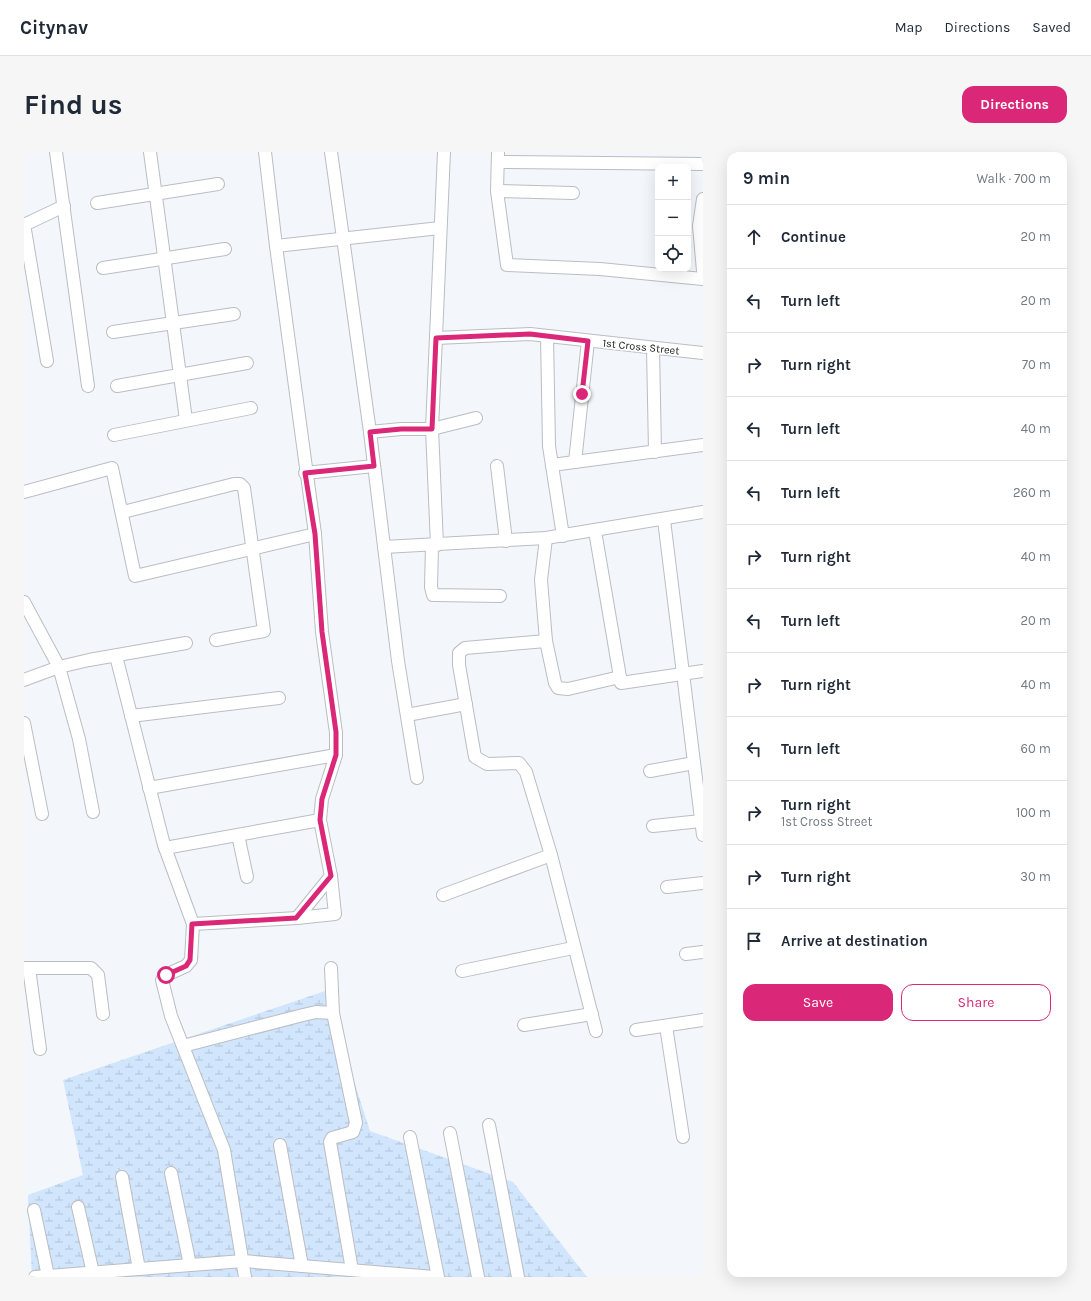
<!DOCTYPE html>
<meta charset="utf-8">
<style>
:root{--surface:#fff;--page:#f6f6f7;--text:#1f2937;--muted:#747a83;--line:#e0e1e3;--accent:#db2777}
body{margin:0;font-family:Karla,sans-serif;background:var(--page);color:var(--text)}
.controls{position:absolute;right:12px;top:12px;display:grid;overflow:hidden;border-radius:8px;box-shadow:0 4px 16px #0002}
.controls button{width:36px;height:36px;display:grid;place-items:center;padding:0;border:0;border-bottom:1px solid var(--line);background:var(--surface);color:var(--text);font:20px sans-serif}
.stop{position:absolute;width:12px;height:12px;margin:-9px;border:3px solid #db2777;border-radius:50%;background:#fff}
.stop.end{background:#db2777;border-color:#fff;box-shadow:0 1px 4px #0008}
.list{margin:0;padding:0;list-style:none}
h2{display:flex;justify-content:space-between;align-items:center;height:52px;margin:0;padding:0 16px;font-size:17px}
h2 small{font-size:13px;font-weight:400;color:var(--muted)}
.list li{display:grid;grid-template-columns:26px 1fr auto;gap:12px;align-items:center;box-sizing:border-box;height:64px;padding:0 16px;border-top:1px solid var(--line)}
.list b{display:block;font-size:15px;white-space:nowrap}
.list p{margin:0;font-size:13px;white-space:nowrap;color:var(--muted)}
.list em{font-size:13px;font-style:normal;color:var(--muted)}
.actions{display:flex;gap:8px;padding:12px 16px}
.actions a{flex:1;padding:9px 0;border:1px solid var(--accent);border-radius:12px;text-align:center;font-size:14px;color:var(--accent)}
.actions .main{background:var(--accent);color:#fff}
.icon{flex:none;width:22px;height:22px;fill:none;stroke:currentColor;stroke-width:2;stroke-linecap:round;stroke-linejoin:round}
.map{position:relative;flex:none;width:679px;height:1125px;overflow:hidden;border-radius:12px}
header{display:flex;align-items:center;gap:24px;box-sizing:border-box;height:56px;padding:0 20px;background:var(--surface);border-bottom:1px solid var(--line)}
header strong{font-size:19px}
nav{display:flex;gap:22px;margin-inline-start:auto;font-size:14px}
.intro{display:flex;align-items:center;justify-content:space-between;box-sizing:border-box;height:96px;padding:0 24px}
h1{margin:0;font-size:28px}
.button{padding:10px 18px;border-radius:12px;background:var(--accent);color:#fff;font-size:14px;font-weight:700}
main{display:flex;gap:24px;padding:0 24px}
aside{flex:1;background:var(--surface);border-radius:12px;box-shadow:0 4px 16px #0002}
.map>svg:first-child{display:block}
</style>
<header>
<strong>Citynav</strong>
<nav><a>Map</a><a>Directions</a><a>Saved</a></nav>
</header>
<div class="intro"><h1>Find us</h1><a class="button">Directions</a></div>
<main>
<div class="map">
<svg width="679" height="1125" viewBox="0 0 679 1125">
<defs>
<pattern id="wetland-marsh" width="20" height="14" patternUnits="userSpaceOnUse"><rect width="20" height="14" fill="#d1e5fd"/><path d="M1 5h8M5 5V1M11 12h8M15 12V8" fill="none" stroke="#b3c4d8"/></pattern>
</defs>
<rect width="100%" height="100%" fill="#f3f7fb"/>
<!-- wetland -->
<path fill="url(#wetland-marsh)" d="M301,839L346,979L489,1030L563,1125H8L4,1043L59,1023L39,928Z"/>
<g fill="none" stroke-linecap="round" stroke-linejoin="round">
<defs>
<g id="minor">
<path d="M32,0L64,234"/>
<path d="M126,0L162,268"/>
<path d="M307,0L346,280L374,509L393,626"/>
<path d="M474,0L473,39L483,113L576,117L679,127"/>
<path d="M474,10L679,12"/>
<path d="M473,39L549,41"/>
<path d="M679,47L675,74L679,119"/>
<path d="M73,51L194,32"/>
<path d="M0,72L23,209"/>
<path d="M0,73L40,54"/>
<path d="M252,94L416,76"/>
<path d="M79,116L201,97"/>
<path d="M89,180L210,162"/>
<path d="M523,184L525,294L539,384"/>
<path d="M412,186L506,182L679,201"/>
<path d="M629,196L631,300"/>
<path d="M93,234L223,211"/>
<path d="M346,280L377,277H408L420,0"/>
<path d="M90,283L227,256"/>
<path d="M551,310L564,189"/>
<path d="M528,313L679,293"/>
<path d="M473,314L482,389"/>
<path d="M281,321L350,314"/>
<path d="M0,340L88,316L111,424L291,382"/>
<path d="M99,360L210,332H216L220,336L240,479L192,488"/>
<path d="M640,368L679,683"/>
<path d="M571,379L597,531L679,519"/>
<path d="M522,386L517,428L522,489L531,531L534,536L544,537L596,525"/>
<path d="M408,393L407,435L409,443L476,444"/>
<path d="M413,393L408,277L452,266"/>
<path d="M360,395L522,386L679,360"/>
<path d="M0,450L35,515L55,587L69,660"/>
<path d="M522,489L441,496L435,501V513L451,605L463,612L495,611L502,620L527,703L572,879"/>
<path d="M92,504L140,693L169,772L167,808L162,814L142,823L138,828L147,864L200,998L221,1125"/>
<path d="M0,528L35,515L65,508L162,491"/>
<path d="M383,563L442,552"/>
<path d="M107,564L255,546"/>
<path d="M0,571L18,662"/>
<path d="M626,619L670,611"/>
<path d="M125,636L312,603"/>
<path d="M629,674L677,669"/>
<path d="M214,683L223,725"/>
<path d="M141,696L296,668"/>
<path d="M643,735L679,731"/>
<path d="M419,743L527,703"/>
<path d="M273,766L307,724"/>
<path d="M169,772L273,766L311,762L307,724L296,668L298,647L312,603V581L298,480L291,382L252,94L241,0"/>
<path d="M662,802L679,800"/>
<path d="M0,816H67L74,823L79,862"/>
<path d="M5,816L16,897"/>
<path d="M307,816L309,861L332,971L329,980L308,986L306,990L328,1118"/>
<path d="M438,819L549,796"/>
<path d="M500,873L568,862"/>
<path d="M642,874L659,985"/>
<path d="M612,878L679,868"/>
<path d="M159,894L279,863L292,860L309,861"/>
<path d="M465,973L494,1125"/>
<path d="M426,981L454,1125"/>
<path d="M386,985L414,1125"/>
<path d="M256,993L278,1114"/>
<path d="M147,1021L166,1113"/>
<path d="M98,1025L115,1117"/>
<path d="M54,1055L69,1121"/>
<path d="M10,1058L24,1124"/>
<path d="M11,1125L219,1109L410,1125"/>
</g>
</defs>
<!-- minor casing -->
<use href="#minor" stroke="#babdc2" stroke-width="14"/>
<!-- minor -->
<use href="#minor" stroke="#fff" stroke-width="12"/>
</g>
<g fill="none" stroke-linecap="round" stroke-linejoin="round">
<!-- route -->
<path stroke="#db2777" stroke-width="5" d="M142,823L162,814L166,808L168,772L272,766L307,724L296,668L298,647L312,603V580L298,480L291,382L281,321L350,314L346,280L377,277H408L412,186L506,182L564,189L558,242"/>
</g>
<g text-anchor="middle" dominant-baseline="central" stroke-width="3.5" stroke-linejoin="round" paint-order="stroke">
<!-- street labels -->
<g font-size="11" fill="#18191a" stroke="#fff">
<text transform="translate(617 195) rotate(6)">1st Cross Street</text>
</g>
</g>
</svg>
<div class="controls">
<button>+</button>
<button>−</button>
<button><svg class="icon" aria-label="locate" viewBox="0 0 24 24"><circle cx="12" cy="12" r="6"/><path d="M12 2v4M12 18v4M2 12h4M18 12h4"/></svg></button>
</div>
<div class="stop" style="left:142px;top:823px"></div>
<div class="stop end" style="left:558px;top:242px"></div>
</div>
<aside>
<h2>9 min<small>Walk · 700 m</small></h2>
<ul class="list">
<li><svg class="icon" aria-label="ahead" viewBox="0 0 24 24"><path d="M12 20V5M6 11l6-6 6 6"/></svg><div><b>Continue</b></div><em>20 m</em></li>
<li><svg class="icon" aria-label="left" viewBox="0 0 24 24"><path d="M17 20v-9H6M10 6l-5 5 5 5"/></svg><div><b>Turn left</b></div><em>20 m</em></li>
<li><svg class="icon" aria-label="right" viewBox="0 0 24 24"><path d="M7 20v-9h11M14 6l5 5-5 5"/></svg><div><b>Turn right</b></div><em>70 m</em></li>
<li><svg class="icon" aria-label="left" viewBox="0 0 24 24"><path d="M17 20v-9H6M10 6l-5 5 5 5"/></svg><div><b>Turn left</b></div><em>40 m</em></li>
<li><svg class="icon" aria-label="left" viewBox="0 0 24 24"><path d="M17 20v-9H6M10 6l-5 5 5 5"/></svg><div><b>Turn left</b></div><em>260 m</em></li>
<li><svg class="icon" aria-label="right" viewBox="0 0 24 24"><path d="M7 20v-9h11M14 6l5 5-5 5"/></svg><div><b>Turn right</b></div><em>40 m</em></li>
<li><svg class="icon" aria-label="left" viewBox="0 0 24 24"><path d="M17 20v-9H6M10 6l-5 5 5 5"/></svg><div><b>Turn left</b></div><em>20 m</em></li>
<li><svg class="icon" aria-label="right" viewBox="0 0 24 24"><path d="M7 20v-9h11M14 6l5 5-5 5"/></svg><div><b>Turn right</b></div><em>40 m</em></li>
<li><svg class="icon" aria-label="left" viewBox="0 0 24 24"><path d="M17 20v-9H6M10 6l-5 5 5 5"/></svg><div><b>Turn left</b></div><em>60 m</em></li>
<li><svg class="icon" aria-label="right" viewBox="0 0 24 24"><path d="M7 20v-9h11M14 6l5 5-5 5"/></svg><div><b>Turn right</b><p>1st Cross Street</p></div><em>100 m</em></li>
<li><svg class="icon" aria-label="right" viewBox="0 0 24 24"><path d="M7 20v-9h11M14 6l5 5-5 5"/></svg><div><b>Turn right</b></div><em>30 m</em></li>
<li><svg class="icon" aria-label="arrive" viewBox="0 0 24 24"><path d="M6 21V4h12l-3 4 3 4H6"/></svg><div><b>Arrive at destination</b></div></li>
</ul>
<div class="actions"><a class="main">Save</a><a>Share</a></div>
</aside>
</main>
